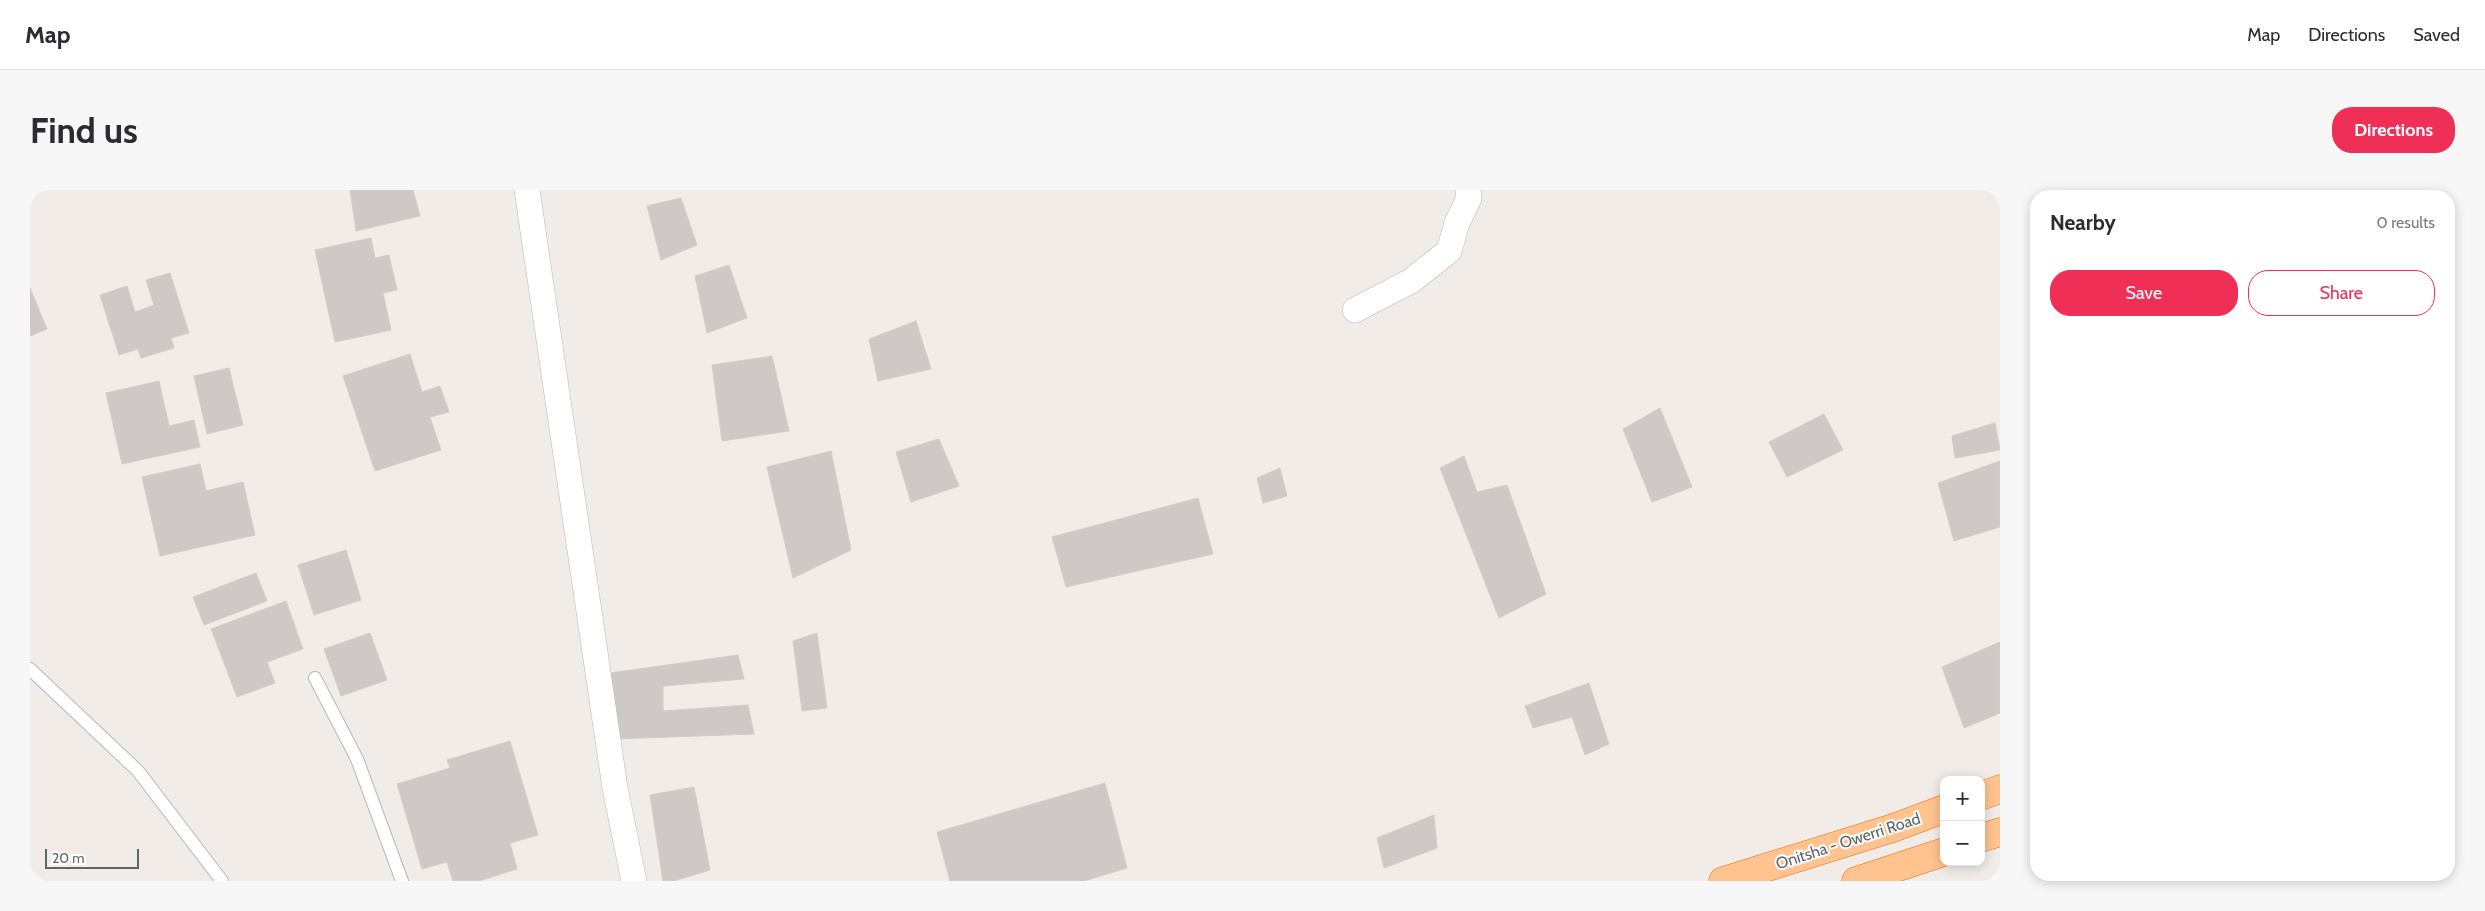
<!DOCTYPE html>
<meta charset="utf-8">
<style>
:root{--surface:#fff;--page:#f7f7f7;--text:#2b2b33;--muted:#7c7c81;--line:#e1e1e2;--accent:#ef2f56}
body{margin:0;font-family:Cabin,sans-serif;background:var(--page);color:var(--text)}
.controls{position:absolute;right:15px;bottom:15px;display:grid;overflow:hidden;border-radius:10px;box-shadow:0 2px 12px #0003}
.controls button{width:45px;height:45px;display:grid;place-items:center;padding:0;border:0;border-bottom:1px solid var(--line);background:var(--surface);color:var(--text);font:25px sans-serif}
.scale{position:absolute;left:15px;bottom:12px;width:94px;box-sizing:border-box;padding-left:5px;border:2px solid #5e6568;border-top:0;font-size:14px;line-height:18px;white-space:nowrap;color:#5e6568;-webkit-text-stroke:4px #fff;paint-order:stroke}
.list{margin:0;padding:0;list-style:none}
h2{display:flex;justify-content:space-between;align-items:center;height:65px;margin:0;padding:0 20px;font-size:21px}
h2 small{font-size:16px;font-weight:400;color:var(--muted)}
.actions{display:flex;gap:10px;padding:15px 20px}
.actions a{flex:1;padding:11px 0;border:1px solid var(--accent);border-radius:20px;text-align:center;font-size:18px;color:var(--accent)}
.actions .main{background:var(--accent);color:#fff}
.map{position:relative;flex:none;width:1970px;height:691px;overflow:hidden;border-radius:20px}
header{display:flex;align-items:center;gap:30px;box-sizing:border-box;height:70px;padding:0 25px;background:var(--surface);border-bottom:1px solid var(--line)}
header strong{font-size:24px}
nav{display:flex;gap:28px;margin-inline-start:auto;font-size:18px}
.intro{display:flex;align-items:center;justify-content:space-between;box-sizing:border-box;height:120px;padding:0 30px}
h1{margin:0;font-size:35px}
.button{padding:12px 22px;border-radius:20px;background:var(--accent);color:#fff;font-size:18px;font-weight:700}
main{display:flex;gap:30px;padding:0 30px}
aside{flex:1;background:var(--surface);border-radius:20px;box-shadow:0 2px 12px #0003}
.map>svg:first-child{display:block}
</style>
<header>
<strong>Map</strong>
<nav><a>Map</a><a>Directions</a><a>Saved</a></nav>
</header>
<div class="intro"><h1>Find us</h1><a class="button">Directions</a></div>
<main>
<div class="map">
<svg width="1970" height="691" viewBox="0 0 1970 691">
<rect width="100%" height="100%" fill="#f1ece7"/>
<!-- building -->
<g fill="#cec9c6" stroke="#d6ccc5">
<path d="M320,0H383L390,26L326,41Z"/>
<path d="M651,8L667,55L631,70L617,16Z"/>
<path d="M341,48L345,68L359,65L367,100L353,103L361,140L305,152L285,60Z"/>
<path d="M699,75L717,128L677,143L665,86Z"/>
<path d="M140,83L159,143L141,148L144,158L111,168L108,159L89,165L70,105L97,96L105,122L124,115L116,90Z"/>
<path d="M0,98L17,139L0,146Z"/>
<path d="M886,131L901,179L848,191L839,149Z"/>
<path d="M380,164L392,202L410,196L419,222L400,227L411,260L345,281L313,186Z"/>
<path d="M742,166L759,241L692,251L682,175Z"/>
<path d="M199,178L213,235L177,244L164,186Z"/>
<path d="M129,191L139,236L164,230L170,257L92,274L76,203Z"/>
<path d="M1630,218L1662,297L1622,312L1593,239Z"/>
<path d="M1794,224L1813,260L1757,287L1739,252Z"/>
<path d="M1965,233L1970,260L1925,268L1922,246Z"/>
<path d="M909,249L929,296L881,312L866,262Z"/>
<path d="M801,261L821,360L763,388L737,277Z"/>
<path d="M1434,266L1447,302L1477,295L1516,404L1469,428L1410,278Z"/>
<path d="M1970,271V337L1924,351L1908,293Z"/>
<path d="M170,274L176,301L213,292L225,345L130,366L112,287Z"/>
<path d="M1250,278L1257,306L1233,313L1227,288Z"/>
<path d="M1168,308L1183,364L1036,397L1022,347Z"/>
<path d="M316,360L331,410L284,425L268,375Z"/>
<path d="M226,383L237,411L174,435L163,407Z"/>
<path d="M256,411L273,459L237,472L245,493L207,507L181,439Z"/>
<path d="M340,443L357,490L311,506L294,459Z"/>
<path d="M787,443L797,518L772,521L763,451Z"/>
<path d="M1970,452V523L1934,538L1912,477Z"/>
<path d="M708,465L714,489L633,496V521L718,515L724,544L585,549L580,483Z"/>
<path d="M1559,493L1579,554L1555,565L1542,527L1503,538L1495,516Z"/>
<path d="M480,551L508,645L480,653L487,679L449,691H423L417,672L392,679L367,594L420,578L417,570Z"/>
<path d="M1075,593L1097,678L1054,691H920L907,642Z"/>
<path d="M664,597L680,680L644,691H633L620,605Z"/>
<path d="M1404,625L1407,658L1354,678L1347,648Z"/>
</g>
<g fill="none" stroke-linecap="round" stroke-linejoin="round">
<defs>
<g id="lane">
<path d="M0,479L108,581L192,691"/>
<path d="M285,488L327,569L372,691"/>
</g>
<g id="street">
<path d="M497,0L585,598L604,691"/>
<path d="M1325,120L1381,91L1419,61L1427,33L1439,8L1438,0"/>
</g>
<g id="highway">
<path d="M1951,606L1970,599"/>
<path d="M1951,648L1970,642"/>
<path d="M1693,691L1863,638L1914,619"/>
<path d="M1826,691L1914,662"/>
</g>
</defs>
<!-- lane casing -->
<use href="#lane" stroke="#b4b9bc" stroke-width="14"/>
<!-- street casing -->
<use href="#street" stroke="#b4b9bc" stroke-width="26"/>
<!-- highway casing -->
<use href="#highway" stroke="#f86400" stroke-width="29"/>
<!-- lane -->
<use href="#lane" stroke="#fff" stroke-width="12"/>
<!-- street -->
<use href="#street" stroke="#fff" stroke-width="25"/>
<!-- highway -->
<use href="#highway" stroke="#ffc390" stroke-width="28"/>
</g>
<g text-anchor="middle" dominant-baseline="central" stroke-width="4" stroke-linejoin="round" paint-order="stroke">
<!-- street labels -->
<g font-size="16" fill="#5e6568" stroke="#fff">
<text transform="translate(1818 651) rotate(-18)">Onitsha - Owerri Road</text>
</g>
</g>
</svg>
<div class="controls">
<button>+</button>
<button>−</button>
</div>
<div class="scale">20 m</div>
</div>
<aside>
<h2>Nearby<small>0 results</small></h2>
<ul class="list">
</ul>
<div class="actions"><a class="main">Save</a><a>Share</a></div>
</aside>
</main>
